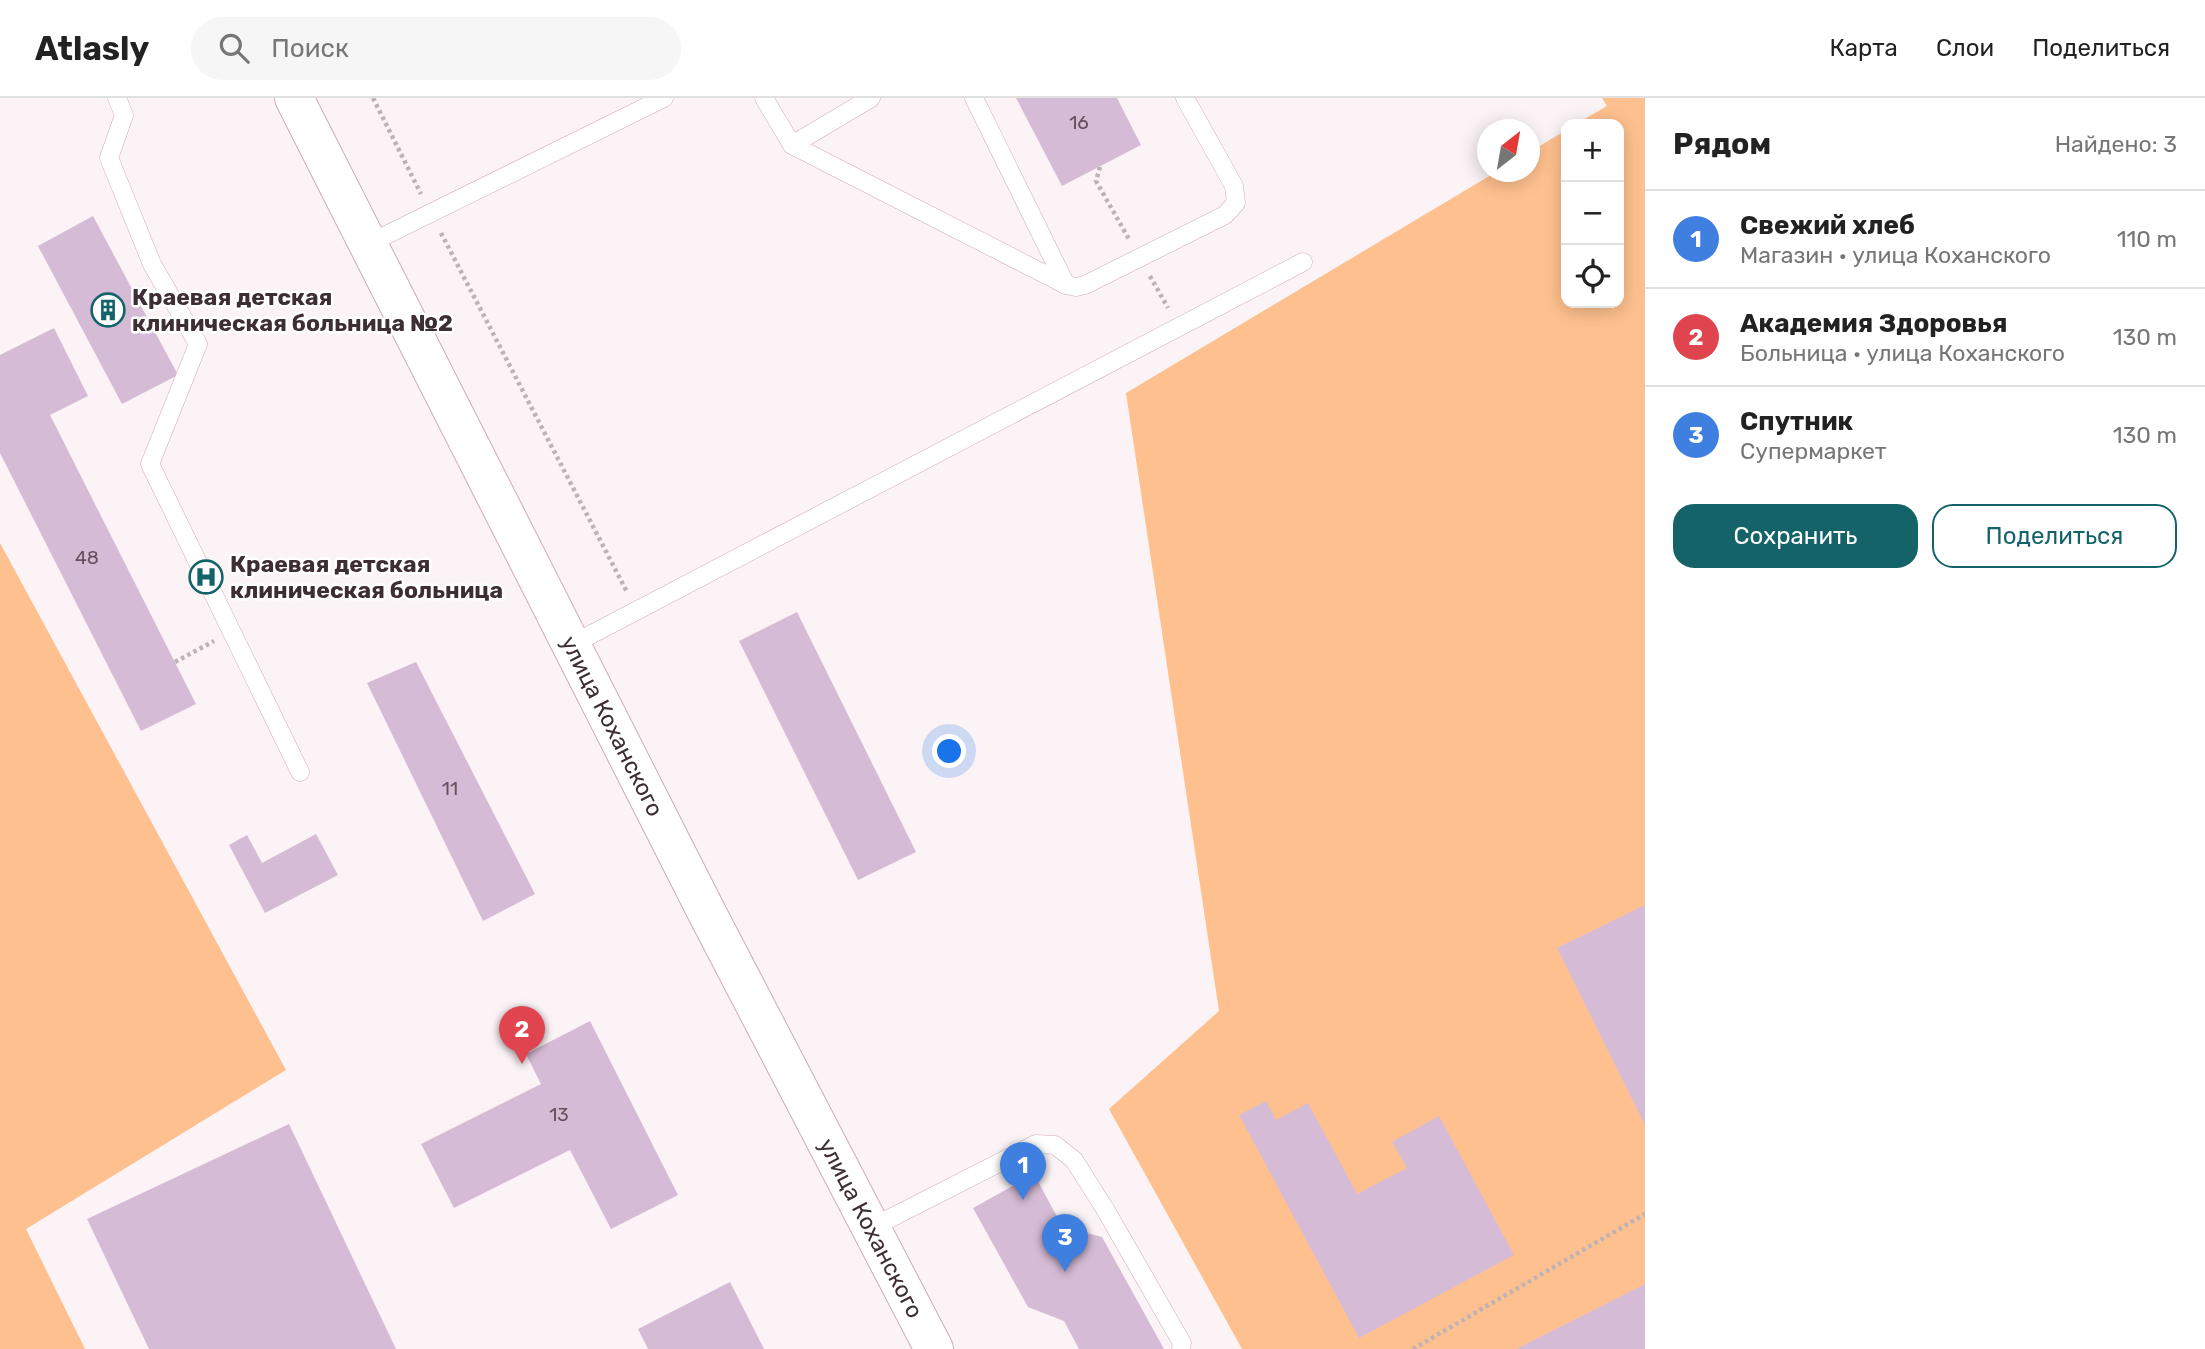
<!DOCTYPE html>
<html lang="ru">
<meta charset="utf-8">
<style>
:root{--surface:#fff;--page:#f6f6f6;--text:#222;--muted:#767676;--line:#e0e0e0;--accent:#146369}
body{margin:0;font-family:Rubik,sans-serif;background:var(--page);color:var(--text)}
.controls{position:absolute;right:21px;top:21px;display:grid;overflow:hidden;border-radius:14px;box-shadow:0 4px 18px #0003}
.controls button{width:63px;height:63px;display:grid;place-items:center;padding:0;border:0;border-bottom:2px solid var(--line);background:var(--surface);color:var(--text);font:35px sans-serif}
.compass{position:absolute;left:1477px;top:21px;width:63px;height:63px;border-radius:50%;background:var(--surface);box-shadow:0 4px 18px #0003;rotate:31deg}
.you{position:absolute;left:950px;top:654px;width:24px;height:24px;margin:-18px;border:5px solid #fff;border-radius:50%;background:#1a73e8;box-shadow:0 0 0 10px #1a73e833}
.badge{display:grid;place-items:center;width:46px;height:46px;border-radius:50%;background:var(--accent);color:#fff;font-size:23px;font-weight:700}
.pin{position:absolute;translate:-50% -58px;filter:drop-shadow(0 2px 4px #0008)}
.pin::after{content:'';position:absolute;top:37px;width:24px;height:21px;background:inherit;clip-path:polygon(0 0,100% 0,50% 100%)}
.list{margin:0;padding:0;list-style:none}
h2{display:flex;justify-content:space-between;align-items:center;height:91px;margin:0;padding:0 28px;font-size:30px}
h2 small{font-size:23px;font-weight:400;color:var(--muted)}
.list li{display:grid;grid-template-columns:46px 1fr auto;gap:21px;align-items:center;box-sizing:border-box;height:98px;padding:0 28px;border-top:2px solid var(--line)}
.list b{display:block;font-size:26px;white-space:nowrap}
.list p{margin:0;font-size:23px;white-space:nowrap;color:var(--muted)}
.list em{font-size:23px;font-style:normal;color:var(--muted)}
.actions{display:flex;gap:14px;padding:21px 28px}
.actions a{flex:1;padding:16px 0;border:2px solid var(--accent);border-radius:21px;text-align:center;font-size:24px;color:var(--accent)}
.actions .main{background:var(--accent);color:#fff}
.icon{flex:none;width:38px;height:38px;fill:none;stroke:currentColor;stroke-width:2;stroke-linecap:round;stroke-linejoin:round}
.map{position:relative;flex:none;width:1645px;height:1251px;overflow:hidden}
header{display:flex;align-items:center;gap:42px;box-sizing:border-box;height:98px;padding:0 35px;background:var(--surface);border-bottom:2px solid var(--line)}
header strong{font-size:33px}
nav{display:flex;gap:38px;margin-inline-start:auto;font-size:24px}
.search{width:490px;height:63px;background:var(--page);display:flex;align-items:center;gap:18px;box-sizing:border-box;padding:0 24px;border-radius:38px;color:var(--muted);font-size:26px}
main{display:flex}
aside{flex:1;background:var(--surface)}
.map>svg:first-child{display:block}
</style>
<header>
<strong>Atlasly</strong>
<div class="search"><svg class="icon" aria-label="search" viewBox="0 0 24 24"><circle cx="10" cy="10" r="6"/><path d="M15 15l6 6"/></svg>Поиск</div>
<nav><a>Карта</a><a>Слои</a><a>Поделиться</a></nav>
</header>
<main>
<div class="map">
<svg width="1645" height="1251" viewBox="0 0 1645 1251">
<rect width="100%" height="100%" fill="#fbf3f6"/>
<!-- green -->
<g fill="#fec08e">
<path d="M1602,0H1645V1251H1242L1109,1011L1219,913L1126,295L1496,74H1530V54L1566,32V205H1619V26H1576L1607,8Z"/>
<path d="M0,445L286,972L26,1131L85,1251H0Z"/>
</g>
<!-- building -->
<g fill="#d5bbd5">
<path d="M1016,0H1117L1141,47L1062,88Z"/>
<path d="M93,118L178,277L122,306L38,148Z"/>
<path d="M54,230L88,298L50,317L196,606L141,633L0,355V257Z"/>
<path d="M797,514L916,754L858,782L739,543Z"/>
<path d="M416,564L535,796L483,823L367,585Z"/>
<path d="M316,736L338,777L265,815L229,747L247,737L262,765Z"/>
<path d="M1645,807V1027L1557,850Z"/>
<path d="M590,923L678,1097L611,1131L570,1052L454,1110L421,1046L541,986L526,956Z"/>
<path d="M1266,1003L1276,1022L1308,1005L1357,1096L1407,1070L1392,1044L1439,1018L1514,1157L1359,1240L1239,1017Z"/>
<path d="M289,1026L396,1251H149L87,1121Z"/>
<path d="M1034,1076L1062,1128L1102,1139L1164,1251H1079L1064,1223L1028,1209L973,1110Z"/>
<path d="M730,1184L764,1251H648L638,1231Z"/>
<path d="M1645,1186V1251H1516Z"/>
</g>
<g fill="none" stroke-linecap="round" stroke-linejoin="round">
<defs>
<g id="lane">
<path d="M117,0L124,17L109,60L152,166L198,246L150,366L300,674"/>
<path d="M764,0L792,47L1066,187L1076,189L1085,187L1225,117L1236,105L1234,88L1185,0"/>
<path d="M974,0L1066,187"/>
<path d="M792,47L871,0"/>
<path d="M368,146L664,0"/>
<path d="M571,547L1303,164"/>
<path d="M871,1130L1036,1046L1055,1047L1074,1062L1105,1111L1182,1245L1181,1251"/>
</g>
<g id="secondary">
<path id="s1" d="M294,0L706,813L934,1251"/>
</g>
</defs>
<!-- lane casing -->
<use href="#lane" stroke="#d0acb7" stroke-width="19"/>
<!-- secondary casing -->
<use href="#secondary" stroke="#d0acb7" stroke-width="40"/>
<!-- path -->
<g stroke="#bdb3b7" stroke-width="4.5" stroke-dasharray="3.5 3.5" stroke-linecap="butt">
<path d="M373,0L421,96"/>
<path d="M1100,69L1096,83L1130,143"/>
<path d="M441,135L627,494"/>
<path d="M1150,178L1168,210"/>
<path d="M175,564L214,543"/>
<path d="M1413,1251L1645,1116"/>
</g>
<!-- lane -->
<use href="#lane" stroke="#fff" stroke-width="18"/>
<!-- secondary -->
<use href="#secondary" stroke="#fff" stroke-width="38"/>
</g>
<!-- icons -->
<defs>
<symbol id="building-ring" viewBox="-11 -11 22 22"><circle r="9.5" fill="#fff" stroke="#146369" stroke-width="1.5"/><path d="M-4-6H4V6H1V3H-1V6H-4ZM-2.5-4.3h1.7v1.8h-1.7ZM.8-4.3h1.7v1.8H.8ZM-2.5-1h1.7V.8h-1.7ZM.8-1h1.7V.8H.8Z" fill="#146369"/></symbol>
<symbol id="hospital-ring" viewBox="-11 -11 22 22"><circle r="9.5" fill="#fff" stroke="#146369" stroke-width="1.5"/><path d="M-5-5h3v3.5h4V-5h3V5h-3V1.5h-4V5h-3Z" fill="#146369"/></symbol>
</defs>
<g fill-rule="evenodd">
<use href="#building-ring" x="89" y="193" width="38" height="38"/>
<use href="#hospital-ring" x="187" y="460" width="38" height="38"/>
</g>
<g text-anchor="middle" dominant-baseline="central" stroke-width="5" stroke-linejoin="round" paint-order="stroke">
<!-- number labels -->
<g font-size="19" fill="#63515c">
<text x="1079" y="24">16</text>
<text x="87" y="459">48</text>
<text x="450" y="690">11</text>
<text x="559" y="1016">13</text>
</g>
<!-- poi labels -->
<g font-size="23" font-weight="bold" fill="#3d2e33" stroke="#fff" text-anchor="start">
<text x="132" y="199">Краевая детская<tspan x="132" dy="26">клиническая больница №2</tspan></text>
<text x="230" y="466">Краевая детская<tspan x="230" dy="26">клиническая больница</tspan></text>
</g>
<!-- street labels -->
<g font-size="23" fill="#3d2e33" stroke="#fff">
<text stroke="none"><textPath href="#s1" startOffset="704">улица Коханского</textPath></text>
<text stroke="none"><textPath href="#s1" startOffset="1269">улица Коханского</textPath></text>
</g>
</g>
</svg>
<div class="controls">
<button>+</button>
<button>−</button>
<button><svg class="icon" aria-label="locate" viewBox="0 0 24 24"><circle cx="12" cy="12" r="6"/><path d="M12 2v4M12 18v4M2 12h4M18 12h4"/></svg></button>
</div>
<svg class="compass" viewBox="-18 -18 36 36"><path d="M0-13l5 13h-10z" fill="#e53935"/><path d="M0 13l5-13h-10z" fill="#767676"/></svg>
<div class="you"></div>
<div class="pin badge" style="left:1023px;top:1102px;background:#3f7fe0">1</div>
<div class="pin badge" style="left:522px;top:966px;background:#e0444e">2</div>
<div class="pin badge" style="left:1065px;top:1174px;background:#3f7fe0">3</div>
</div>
<aside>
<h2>Рядом<small>Найдено: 3</small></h2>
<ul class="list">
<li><span class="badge" style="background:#3f7fe0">1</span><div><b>Свежий хлеб</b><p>Магазин · улица Коханского</p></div><em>110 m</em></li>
<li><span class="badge" style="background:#e0444e">2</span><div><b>Академия Здоровья</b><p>Больница · улица Коханского</p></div><em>130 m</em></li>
<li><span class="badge" style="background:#3f7fe0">3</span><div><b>Спутник</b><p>Супермаркет</p></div><em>130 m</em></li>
</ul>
<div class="actions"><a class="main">Сохранить</a><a>Поделиться</a></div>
</aside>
</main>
